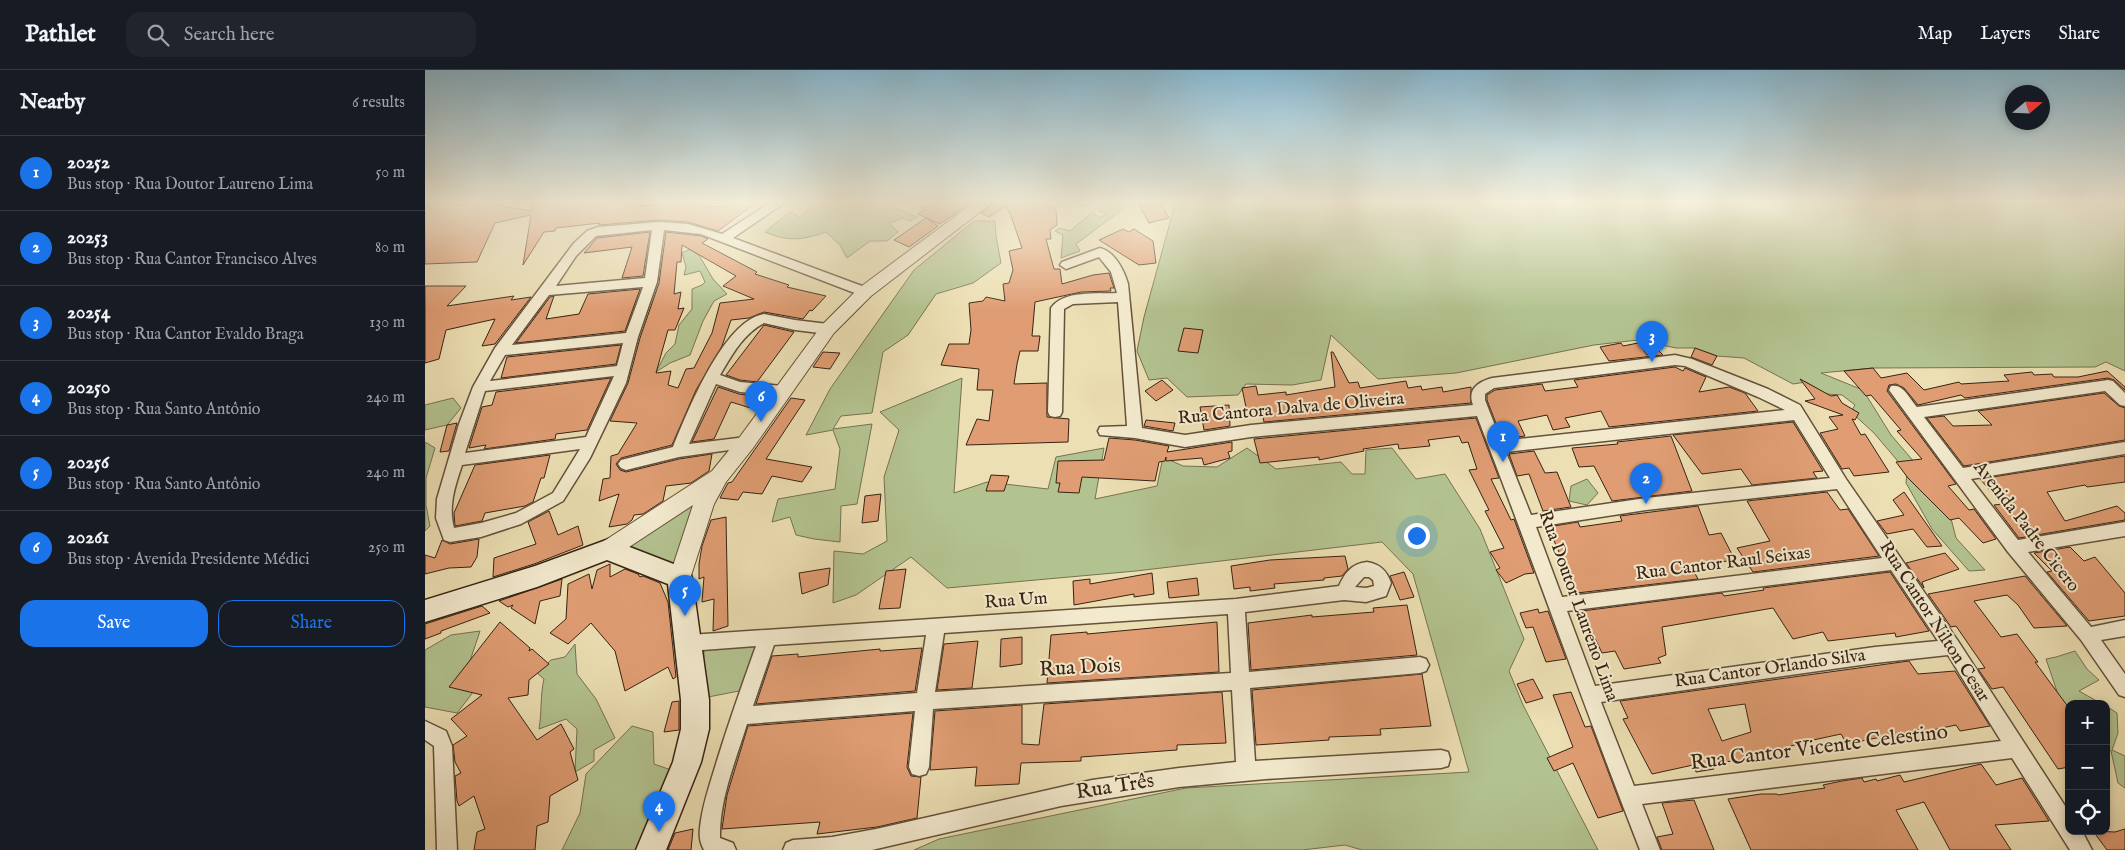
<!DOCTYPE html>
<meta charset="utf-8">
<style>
:root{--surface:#171b24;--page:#20242c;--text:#f1f3f6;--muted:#9ea1a6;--line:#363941;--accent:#1a73e8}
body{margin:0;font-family:"IM FELL English",serif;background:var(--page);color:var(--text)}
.controls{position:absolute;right:15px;bottom:15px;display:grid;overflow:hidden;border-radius:10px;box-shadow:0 2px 8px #0003}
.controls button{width:45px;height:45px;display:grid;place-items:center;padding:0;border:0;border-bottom:1px solid var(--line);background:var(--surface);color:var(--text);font:25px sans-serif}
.compass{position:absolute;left:1580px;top:15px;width:45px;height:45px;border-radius:50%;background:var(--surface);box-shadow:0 2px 8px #0003;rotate:71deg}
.you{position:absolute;left:991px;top:465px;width:18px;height:18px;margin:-12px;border:4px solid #fff;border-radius:50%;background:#1a73e8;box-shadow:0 0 0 8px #1a73e833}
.badge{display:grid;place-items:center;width:32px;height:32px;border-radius:50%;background:var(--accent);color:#fff;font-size:16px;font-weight:700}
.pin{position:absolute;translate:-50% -41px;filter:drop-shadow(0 1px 2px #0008)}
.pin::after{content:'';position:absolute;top:26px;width:18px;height:15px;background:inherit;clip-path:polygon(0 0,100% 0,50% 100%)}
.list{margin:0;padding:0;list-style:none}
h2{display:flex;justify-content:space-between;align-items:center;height:65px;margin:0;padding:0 20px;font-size:21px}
h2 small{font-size:16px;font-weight:400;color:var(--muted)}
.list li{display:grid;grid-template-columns:32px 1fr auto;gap:15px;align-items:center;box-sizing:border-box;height:75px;padding:0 20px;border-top:1px solid var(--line)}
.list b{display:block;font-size:19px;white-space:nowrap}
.list p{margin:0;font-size:16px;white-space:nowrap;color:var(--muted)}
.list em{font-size:16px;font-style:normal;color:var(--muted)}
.actions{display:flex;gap:10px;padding:15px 20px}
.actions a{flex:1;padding:11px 0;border:1px solid var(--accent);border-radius:15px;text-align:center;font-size:18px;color:var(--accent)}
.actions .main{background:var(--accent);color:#fff}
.icon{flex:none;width:28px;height:28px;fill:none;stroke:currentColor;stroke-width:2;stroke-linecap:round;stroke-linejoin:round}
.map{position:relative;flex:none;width:1700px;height:780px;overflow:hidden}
header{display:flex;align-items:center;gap:30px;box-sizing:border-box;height:70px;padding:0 25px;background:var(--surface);border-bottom:1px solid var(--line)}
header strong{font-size:24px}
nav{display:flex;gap:28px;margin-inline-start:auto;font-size:18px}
.search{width:350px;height:45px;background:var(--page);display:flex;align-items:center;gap:12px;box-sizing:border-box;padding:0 18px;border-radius:15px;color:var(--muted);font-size:19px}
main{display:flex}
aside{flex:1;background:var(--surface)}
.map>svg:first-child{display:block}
</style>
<header>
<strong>Pathlet</strong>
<div class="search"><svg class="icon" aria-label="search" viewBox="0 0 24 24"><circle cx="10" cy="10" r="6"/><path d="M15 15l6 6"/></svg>Search here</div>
<nav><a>Map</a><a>Layers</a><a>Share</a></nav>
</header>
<main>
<aside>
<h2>Nearby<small>6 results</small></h2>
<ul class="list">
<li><span class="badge">1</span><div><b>20252</b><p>Bus stop · Rua Doutor Laureno Lima</p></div><em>50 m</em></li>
<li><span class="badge">2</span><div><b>20253</b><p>Bus stop · Rua Cantor Francisco Alves</p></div><em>80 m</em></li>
<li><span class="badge">3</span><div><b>20254</b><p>Bus stop · Rua Cantor Evaldo Braga</p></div><em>130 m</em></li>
<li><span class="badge">4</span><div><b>20250</b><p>Bus stop · Rua Santo Antônio</p></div><em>240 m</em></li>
<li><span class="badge">5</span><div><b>20256</b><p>Bus stop · Rua Santo Antônio</p></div><em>240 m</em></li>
<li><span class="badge">6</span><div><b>20261</b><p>Bus stop · Avenida Presidente Médici</p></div><em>250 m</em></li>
</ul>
<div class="actions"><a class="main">Save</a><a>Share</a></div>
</aside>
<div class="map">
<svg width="1700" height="780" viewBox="0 0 1700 780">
<rect width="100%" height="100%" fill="#ecdfb3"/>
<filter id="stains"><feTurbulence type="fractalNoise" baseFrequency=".004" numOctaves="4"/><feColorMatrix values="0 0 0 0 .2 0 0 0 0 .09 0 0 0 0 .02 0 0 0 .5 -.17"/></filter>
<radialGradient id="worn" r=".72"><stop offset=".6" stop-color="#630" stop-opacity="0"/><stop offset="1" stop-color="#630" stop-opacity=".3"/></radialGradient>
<!-- green -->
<g fill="#b3c390" stroke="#757252">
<path d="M376,131H476L469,137L492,147L485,151L478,148L464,153L473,162L462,171H445L422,188L415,175L401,162C377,170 364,172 340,162L365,142L375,147L385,137L374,133Z"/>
<path d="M602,131H687L698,139L651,174L655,181L636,188L638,165L630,161L635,158L645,161L668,142L674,148L682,144L674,141L677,138L672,134L657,136L647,132L630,138Z"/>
<path d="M751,131H1700V301L1681,292L1670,297L1448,298L1396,303L1438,320L1466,365L1521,429L1531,468L1560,500L1544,501L1507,459L1481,413L1482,402L1449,363L1426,342L1430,335L1417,325L1401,324L1381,312L1368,314L1319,288L1292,286L1270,278H1251L1213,270L1169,275L1031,303L953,309L906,265L896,310L867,315L821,314L813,325L762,327L742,308L724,310L712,281L719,247Z"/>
<path d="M549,151H570L571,166L576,193L548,213L511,224L483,265L458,282L447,343L416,346L408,359L447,354L432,434L416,436L415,472L389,469L371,465L365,447L347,452L353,429L410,419L415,379L408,360L381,365L405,319L489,200Z"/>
<path d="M265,179L274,185L288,209L302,224L289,231L278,251L265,285L245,293L231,302L241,283L250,274L254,255L267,239V219L277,215L280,212L275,201L259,205L261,197L257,183Z"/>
<path d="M537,308L529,423L562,412L623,419L631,387L679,378L670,429L732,416L738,387L758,396L792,397L822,378L851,399L916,392L927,404H940L941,380L967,378L991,409L1020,404L1055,459L1099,569L1084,601L1098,635L1173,780H937L920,775L877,780H489L514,769L761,718L1044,702L988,504L957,472L711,501L522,518L486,487L431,525L408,533L409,481L438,484L462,471L459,407L474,360L455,342Z"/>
<path d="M28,328L36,338L22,355L0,360V335Z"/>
<path d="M0,372L10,378L1,408V435L5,456L0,461Z"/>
<path d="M288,408L253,508L195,484Z"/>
<path d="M1162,409L1173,423L1162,435L1144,431L1146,416Z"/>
<path d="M55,561L43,597L49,621L32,643L0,637V580L26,565Z"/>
<path d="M321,573L335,578L319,620L278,628L279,576Z"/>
<path d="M150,574L152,604L171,629L190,668L169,680V691L150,702L152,659L141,649L114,659C117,642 115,626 119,609L112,603L126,590L140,587Z"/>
<path d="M1650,581L1662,599L1674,610L1654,621L1677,634H1644V647L1640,645L1621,589L1631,587Z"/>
<path d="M1681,636L1692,643L1693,663L1687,680L1700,686V718L1693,713L1686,681L1681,677Z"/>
<path d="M207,656L228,662L229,694L246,700L213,780H137L155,743L161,704Z"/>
</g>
<!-- building -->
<g fill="#e09d73" stroke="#372213" fill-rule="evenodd">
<path d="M6,131H27L35,136L42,131H49L106,141L108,131H210L211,137L249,131H279V137L303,136L314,131H333L293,161L263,152L234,150L174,155L175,153L131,158L130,161L119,162L98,195L106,145L70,153L52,192L0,194V134Z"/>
<path d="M484,131H548L515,154L493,144L500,139Z"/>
<path d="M571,131H615L631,140L632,155L625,160L626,169H621L629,199H635L637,214L668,205L684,203L689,218H685L686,221L656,222L610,232L607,266H615L613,281H595L592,294L589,314L622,313V347L644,349L643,372L541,375L552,349L564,351L568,320H552L554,299L516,295L524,274H544L546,260L544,233L558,231L561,227L580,231L578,214L584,213L588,200L584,181L597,178L586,146L581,136L564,147L556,143Z"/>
<path d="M712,131H735L744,148L724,153Z"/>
<path d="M501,148L513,156L484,177L469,170Z"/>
<path d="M698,159L704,162L709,159L728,171L731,193L714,195L674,170Z"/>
<path d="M225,162L218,206L197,208L207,177L159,183L172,168Z"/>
<path d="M241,162L276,166L283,169L277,173L332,202L330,204L364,215L362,217L401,226L387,241L385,240L378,249L339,242L324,248L306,250L297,276L271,320L247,375L196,388L191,394L195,400L201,402L254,389L287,384L284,401L266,413L241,416L238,431L218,444L209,445L207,450L202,454L184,457L194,424L174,431L178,409L185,408L186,386L193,384L212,353L185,351L203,313L215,268L234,213ZM257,175L311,206L298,216L329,229L295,233L287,263L269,298L261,299L253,318L243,315L246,301L231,303L243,260H250L259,238L253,239L256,222L249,224L252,192H256Z"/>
<path d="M0,216H41L22,236L89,226L86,230L106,227L70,274L57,276L70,249L21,260L14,289L0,293Z"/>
<path d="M215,219L200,261L91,273L125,227L129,226L121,249L154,244L163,224Z"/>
<path d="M339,255L369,262L332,312L315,310L301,305Z"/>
<path d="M759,258L778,260L773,283L753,281Z"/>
<path d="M1196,273L1198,276L1213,273L1222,285L1232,279L1238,285L1184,291L1175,277Z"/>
<path d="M196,275L191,294L76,308L82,287Z"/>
<path d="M1270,278L1292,286L1287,295L1266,287Z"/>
<path d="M398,282L415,283L405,299L388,297Z"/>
<path d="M906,282H908L924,313L933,312L935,318L981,311L983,318L996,316L997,320L1017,317L1018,322L1046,317V333L839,352L836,339L822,342L817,318L831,316L833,325L861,322V325L910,317Z"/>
<path d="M1250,297L1258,301L1260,298L1281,307L1274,322L1304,317L1320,323L1333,341L1184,357L1176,341L1140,348L1145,357L1128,360L1122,345L1093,351L1100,366L1077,369L1062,330V325L1070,320L1117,314L1120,321L1153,317L1149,310Z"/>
<path d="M1448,298L1456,308L1482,303L1499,320L1534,312L1536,314L1584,311L1579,305L1607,302L1609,305L1627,304L1629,307H1653L1682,301L1700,317V320L1689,310L1683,308L1540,328L1536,325L1493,335L1479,318L1471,314L1464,315L1462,321L1531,414L1523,416L1544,440L1549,439L1571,469L1558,473L1534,448L1525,450L1483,408L1471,392L1497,389L1472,361L1476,360L1446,325L1441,326L1419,301Z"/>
<path d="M186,308L162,360L131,364L130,369L59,379L61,375L44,378L57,337L67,335L71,322Z"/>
<path d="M1375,309L1406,326L1412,325L1417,333L1434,343L1430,350L1427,349L1436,365L1440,364L1464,402L1429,406L1424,398L1417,399L1395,363L1413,359L1404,347L1418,345L1380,331L1390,329Z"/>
<path d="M737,310L748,320L731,331L720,321Z"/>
<path d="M293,317L314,324L341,328L332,340L306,332L289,369L267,372Z"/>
<path d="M1679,323L1694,336L1700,338V370L1539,396L1502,348L1519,346L1528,356L1567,355L1553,341Z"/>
<path d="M366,328L380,330L341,389L387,397L377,412L347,406L337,424L318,422L313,430L295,428L303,413L307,412Z"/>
<path d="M804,335L805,356L779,360L775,337Z"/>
<path d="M1051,348L1074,408L1066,409L1086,450L1089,449L1109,503L1100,504L1081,513L1071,500L1075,498L1065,482L1079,478L1060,441L1064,440L1044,400L1052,399L1043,372L1037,373L1034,366L1003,370L1005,376L974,379L973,374L938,379L939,381L894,390V387L835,393L829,369Z"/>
<path d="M721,350L750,353L748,361L719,356Z"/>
<path d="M1368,352L1398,401L1388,402L1392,408L1327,415L1316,399L1277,404L1248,365Z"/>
<path d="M32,353L24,381L15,382L22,355Z"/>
<path d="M1246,366L1267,421L1187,431L1169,396L1154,397L1147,378L1193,374L1192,372Z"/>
<path d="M684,368L710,370L744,376L742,382L807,372V381L803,382L805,388L779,395L777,388L741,391V387L740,391L734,392L730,411L657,407L654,423L633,422L635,413H631L633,391L679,390Z"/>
<path d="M1109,381L1120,403L1132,402L1146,437L1118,441L1104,404L1092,406L1084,384Z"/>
<path d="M125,385L119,408H116L108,432L100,436L60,443L57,451L30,456L29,443L50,395Z"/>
<path d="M1700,386V412L1662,417L1660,415L1622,422L1640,451L1692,436L1700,443V450L1594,468L1569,435L1577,434L1555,409Z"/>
<path d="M566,405L584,406L579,421H561Z"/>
<path d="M1402,422L1415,440L1423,439L1454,486L1328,502L1312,478L1345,471L1322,431Z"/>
<path d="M1479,422L1517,476L1502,477L1488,459L1462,464L1452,451L1479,445L1468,430Z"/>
<path d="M456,424L453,451L437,453L440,426Z"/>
<path d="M1273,436L1284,465L1296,463L1310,490L1266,496L1273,509L1152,523L1123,457L1153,452L1155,457L1197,451L1195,446Z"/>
<path d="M124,441L133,465L153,456L158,475L109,494L68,507L69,488L111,474L103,452Z"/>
<path d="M301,447L303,556L288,561L289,529L277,532L279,507L274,509V494L277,476L286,450Z"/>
<path d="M54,469L52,487L46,497L24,498L0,504V485L10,488L17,470L25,474Z"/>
<path d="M1645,477L1659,491L1670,487L1700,523V546L1664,551L1622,502L1627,501L1609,483Z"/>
<path d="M1520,483L1534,499L1497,512L1499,518L1481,493Z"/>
<path d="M920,486L923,499L917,506L899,508V510L849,514L850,518L825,521V517L809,519L806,496L845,490Z"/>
<path d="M185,494V507L200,499L213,504L215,507L218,506L235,513L243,532L251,607L248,609L243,597L200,621L190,581L166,553L143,574L125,563L141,549L143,514L164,504L167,519L172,500Z"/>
<path d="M405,498L403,515L377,524L374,503Z"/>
<path d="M481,499L475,538L454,539L461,501Z"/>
<path d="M979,502L989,527L975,530L965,506Z"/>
<path d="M1465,502L1504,561L1471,567L1470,563L1403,571L1398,562L1368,569L1348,538L1237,557L1241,585L1233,588L1236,593L1199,599L1190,581L1177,583L1157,541L1297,523L1299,526L1339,520L1338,518Z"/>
<path d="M727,503L729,524L709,527V524L649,535L648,511L665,509V514Z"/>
<path d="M1600,506L1642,556L1609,558L1593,535L1582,525L1549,531L1576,567L1592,564L1613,592H1610L1644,638V697L1633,699L1578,617L1567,619L1553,599L1560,598L1531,556L1526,557L1503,524Z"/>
<path d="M772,508L774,525L744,528L742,512Z"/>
<path d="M137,509L135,526L115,531L110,554L86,538L88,535L83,537L74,531Z"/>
<path d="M982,535L992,585L826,600L823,553L887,545V547L949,542L948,538Z"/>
<path d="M57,536L65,543L16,561V563L0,569V554Z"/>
<path d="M1113,539L1114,543L1123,541L1141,589L1121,592L1108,557L1101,558L1095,543Z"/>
<path d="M75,552L105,578L104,581L107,579L124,594L104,610L103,625L83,628L112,670L136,654L149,679L145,682L153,710L125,726L123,752L112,756L110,780H49L52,762L60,759L49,726L34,736L32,731L30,706L36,703L30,692L28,675L42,666L26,649L57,625L24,617Z"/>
<path d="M792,552L794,602L622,613L626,565L662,562V564Z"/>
<path d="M597,567V594L575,597L576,569Z"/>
<path d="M553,571L547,618L512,620L519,574Z"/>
<path d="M497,578L490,621L331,634L347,586L373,584V587L455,579V581Z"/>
<path d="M1484,591L1493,604L1530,601L1565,656L1535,661L1531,655L1498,662L1496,659L1464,669L1461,666L1422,674L1416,664L1379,672L1328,688L1286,694L1289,699L1271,702L1268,695L1227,704L1198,649L1203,648L1195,631ZM1320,634L1326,662L1297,671L1283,639Z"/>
<path d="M997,604L1006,656L955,659L956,665L904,667V670L831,675L827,620Z"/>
<path d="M1108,609L1118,628L1101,633L1092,614Z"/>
<path d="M797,622L801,673L752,675V680L656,687V691L596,693L594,714L550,716L552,697L505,700L510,641L597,635V674L614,675L619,634Z"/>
<path d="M1146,622L1160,657L1166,656L1198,741L1173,748L1148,693L1129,701L1122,688L1148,677L1128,625Z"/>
<path d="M254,631V660L239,662L247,632Z"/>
<path d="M488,643L482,697L486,706L496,707L492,748L452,757L392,764L395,752L297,759L302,725L323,656Z"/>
<path d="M1556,694L1571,715L1597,708L1624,751L1570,755L1586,780H1525L1499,732L1471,740L1493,780H1326L1303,729L1336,724H1352L1353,725L1400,718L1398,715L1417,711L1437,708L1439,712L1451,709L1452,711L1475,705L1479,712Z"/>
<path d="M1269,730L1289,780H1237L1232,767L1248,764L1237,733Z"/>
<path d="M268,759L266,780H243L250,763Z"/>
<path d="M1700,759V780H1682L1668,761L1690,762Z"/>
</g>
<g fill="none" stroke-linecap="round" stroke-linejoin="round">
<defs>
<g id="minor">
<path d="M348,131H362L308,168L445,219L446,222L445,225H435L276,164L239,160L232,212L213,267L201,313L165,388L138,431L96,454L56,467L25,472L19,470L11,448L12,429L34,354L48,317L70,278L149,173L162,161L173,157L234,152L263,154L297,164ZM227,160L220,208L131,216L151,186L171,166ZM218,217L201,263L87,275L124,225ZM198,273L192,296L65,311L80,285ZM189,306L161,367L40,383L60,321ZM155,379L128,423L91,443L56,453L29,458C23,436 30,416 37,395Z"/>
<path d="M675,178C690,182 699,200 703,214L717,358L760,365L826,355L1048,335C1042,319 1053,312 1067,308L1250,285L1267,289L1343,319L1375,335L1421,409L1533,571L1644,742V761H1657L1667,780H1645L1587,688L1217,734L1235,780H1215C1159,637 1108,490 1052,346L826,367L760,377L710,368L675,365L673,361L675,357L702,356L693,232L648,234L639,239L637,342L635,346L630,347L625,346L623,342L626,238C638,220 672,224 692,223L686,202L674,187L641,199L635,195L637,192ZM1250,295L1260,296L1333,327L1360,340L1076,371L1060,330V324L1069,318ZM1369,350L1405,408L1221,428L1106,445L1081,382ZM1412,419L1457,488L1137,527L1111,457L1221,440ZM1466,500L1513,571L1450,577L1170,616L1142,541ZM1523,585L1576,671L1209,716L1176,632L1450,593Z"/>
<path d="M339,244L370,250L403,254L408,256L410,259L408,262L403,264L370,260L339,253C318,264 307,285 295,305L315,312L357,316L362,317L364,321L362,325L357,326L315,322L291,314L264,374L321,367L326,369L328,373L326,377L254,387L201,400L196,398L193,394L196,390L248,377C263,341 298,251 339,244Z"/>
<path d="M1683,310L1688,311L1700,323V336L1695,335L1680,321L1499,347L1538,398L1700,372V384L1546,409L1593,470L1700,452V466L1603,482L1666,557L1700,550V566L1676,570L1700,604V627L1694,625L1656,570L1583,482L1464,320L1466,316C1478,313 1485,329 1492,337Z"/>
<path d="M942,492C955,494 962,501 966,513L961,526L941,532L919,530L820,542L824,602L995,587L1001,589L1004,595L1001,601L995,603L825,618L830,691L1016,680L1023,682L1025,689L1023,696L1016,698L841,709L754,717L636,736L447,780H358L361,773L368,770L407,767L451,759L667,710L754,698L811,692L807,620L508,639L504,697L501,704L494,706L487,704L484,697L490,641L322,654C311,690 294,730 295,768L308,773L311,780H279C275,773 274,766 275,758C277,736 285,714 291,694C303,654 317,615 331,576L264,581L258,579L255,573L258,567L264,565L811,529L914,516C920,503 926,494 942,492ZM939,507H944L948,510L949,516L941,518L930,517ZM803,544L806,603L510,622L519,563ZM501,565L492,623L328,636L349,575Z"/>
<path d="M0,651L21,661L27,676L32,780H12L9,676L0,670Z"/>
</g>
<path id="tertiary" d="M551,131H569L446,226L409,263L328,378L301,412L289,434L263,515L255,517L247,515L244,508L268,435L192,485L184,488L176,485L173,479L176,473L287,401L314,368L397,255L434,218Z"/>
<path id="secondary" d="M184,469L264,500L267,508L284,630V659L276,692L241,780H211L248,692L256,659V630L243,514L182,490L112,517L0,552V530L110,496Z"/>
</defs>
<!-- minor casing -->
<use href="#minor" stroke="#64513b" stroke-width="3"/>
<!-- tertiary casing -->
<use href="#tertiary" stroke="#64513b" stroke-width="2"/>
<!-- secondary casing -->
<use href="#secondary" stroke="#372213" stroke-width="3"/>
<!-- minor -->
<use href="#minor" fill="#f3eace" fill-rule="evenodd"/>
<!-- tertiary -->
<use href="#tertiary" fill="#f3eace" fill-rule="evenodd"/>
<!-- secondary -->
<use href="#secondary" fill="#f3eace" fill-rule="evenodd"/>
</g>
<!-- sky -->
<linearGradient id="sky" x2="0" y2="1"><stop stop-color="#88b8d0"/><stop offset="0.55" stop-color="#f6f1dd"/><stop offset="1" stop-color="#f6f1dd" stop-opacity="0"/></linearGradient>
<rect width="1700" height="240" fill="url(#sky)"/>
<g text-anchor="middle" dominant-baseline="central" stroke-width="4" stroke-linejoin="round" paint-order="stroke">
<!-- street labels -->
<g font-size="18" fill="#372213" stroke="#f3eace">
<text transform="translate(866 339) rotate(-5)">Rua Cantora Dalva de Oliveira</text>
<text transform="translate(1601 457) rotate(52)">Avenida Padre Cicero</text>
<text transform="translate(1298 494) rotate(-7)">Rua Cantor Raul Seixas</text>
<text transform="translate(591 531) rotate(-4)">Rua Um</text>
<text transform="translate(1153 536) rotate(70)">Rua Doutor Laureno Lima</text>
<text transform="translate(1509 552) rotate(57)">Rua Cantor Nilton Cesar</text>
<text transform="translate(1345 599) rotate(-8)">Rua Cantor Orlando Silva</text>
</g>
<!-- near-street labels -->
<g font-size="21" fill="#372213" stroke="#f3eace">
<text transform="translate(655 598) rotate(-3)">Rua Dois</text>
<text transform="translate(1394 678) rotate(-7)">Rua Cantor Vicente Celestino</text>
<text transform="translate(690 717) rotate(-9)">Rua Três</text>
</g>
</g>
<rect width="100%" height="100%" filter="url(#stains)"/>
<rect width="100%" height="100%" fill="url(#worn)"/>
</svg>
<div class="controls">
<button>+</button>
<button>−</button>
<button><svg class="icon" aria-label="locate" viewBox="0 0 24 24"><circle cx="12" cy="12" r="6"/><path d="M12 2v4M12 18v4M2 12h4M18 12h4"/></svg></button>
</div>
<svg class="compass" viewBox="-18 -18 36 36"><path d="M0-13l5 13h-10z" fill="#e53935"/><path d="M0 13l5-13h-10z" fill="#9ea1a6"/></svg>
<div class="you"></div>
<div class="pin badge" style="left:1078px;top:392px">1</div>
<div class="pin badge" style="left:1221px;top:434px">2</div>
<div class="pin badge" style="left:1227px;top:292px">3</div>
<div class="pin badge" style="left:234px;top:762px">4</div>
<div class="pin badge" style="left:260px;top:546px">5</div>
<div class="pin badge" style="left:336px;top:352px">6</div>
</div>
</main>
